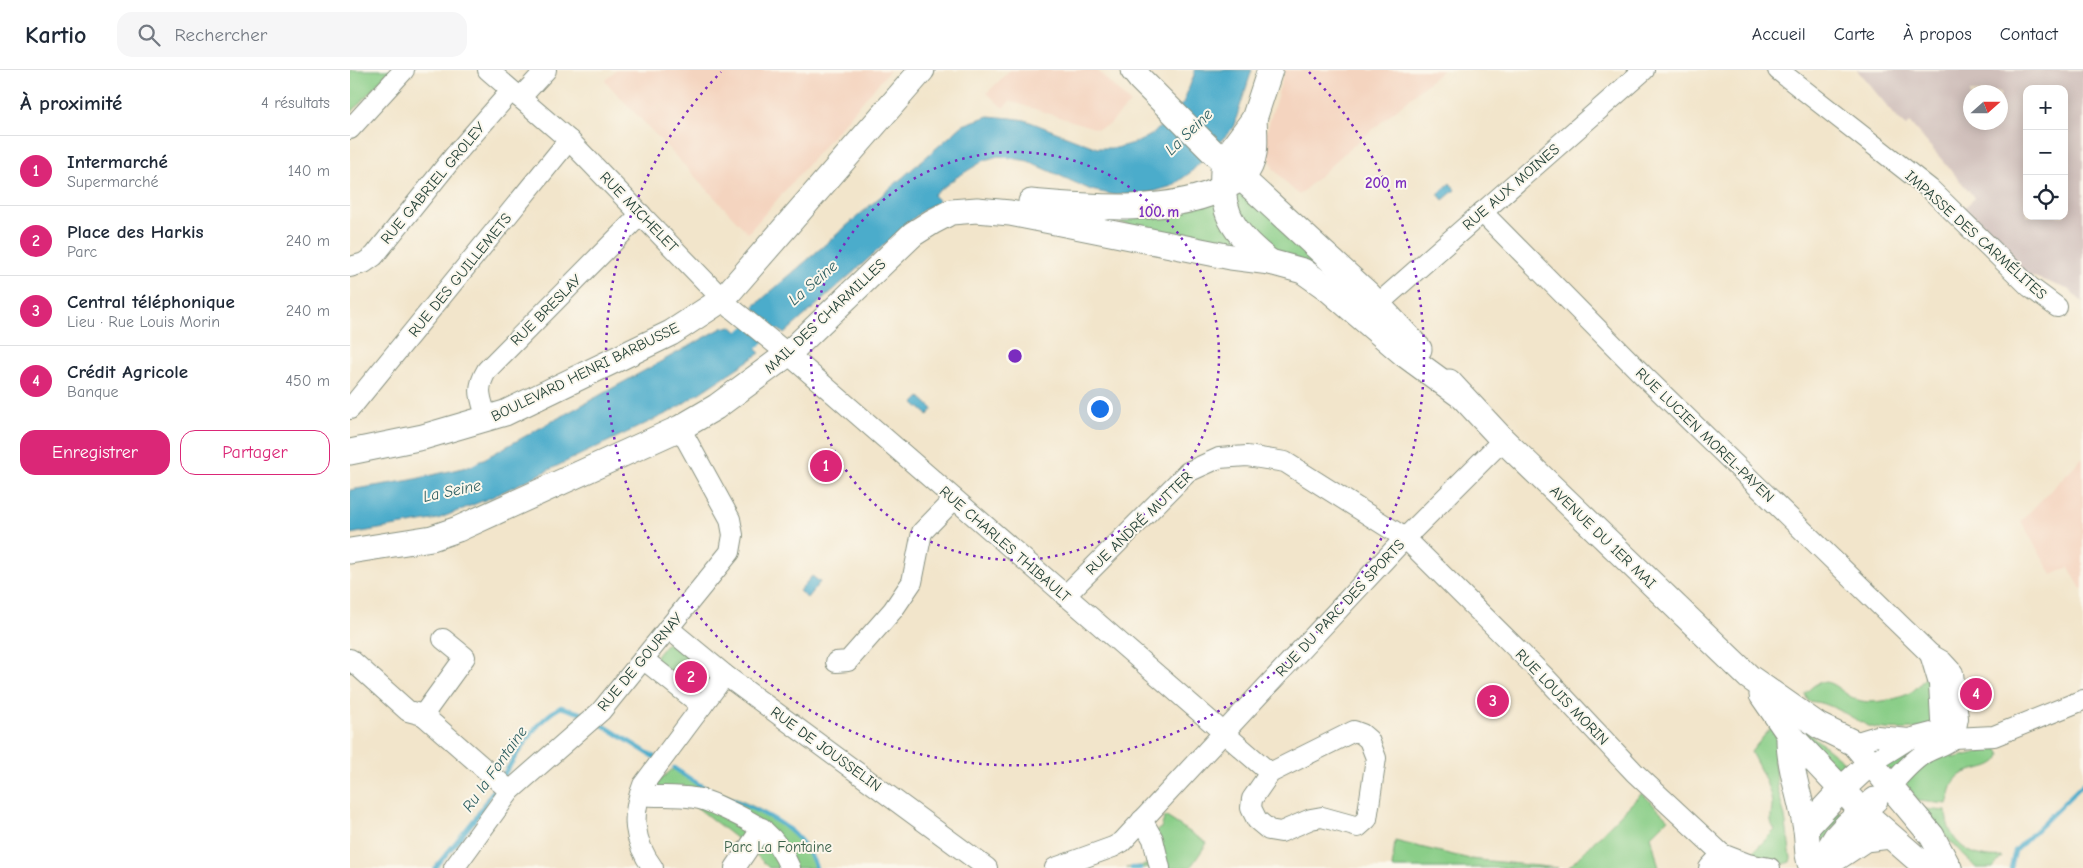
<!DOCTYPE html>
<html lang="fr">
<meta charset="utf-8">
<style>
:root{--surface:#fff;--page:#f6f6f7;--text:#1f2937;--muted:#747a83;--line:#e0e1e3;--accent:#db2777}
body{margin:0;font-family:"Comic Neue",sans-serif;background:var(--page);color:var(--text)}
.controls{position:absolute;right:15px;top:15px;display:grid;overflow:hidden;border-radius:10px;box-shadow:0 2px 12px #0003}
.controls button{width:45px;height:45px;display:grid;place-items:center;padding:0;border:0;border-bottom:1px solid var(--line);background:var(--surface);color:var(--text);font:25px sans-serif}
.compass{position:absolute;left:1613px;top:15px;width:45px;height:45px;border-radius:50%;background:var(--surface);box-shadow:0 2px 12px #0003;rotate:69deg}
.you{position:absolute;left:749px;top:338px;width:18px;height:18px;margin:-12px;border:4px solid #fff;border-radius:50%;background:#1a73e8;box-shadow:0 0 0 8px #1a73e833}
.badge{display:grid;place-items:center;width:32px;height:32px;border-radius:50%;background:var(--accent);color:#fff;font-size:16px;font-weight:700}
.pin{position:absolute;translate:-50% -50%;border:2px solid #fff;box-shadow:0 1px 5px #0006}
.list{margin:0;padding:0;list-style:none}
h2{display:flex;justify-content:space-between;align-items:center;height:65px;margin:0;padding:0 20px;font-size:21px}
h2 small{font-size:16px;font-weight:400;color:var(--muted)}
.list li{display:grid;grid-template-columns:32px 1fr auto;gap:15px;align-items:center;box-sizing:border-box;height:70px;padding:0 20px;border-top:1px solid var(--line)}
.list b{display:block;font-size:19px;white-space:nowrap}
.list p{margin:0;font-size:16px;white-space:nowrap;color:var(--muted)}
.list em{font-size:16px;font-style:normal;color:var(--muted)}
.actions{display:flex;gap:10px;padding:15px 20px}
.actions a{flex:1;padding:11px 0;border:1px solid var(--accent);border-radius:15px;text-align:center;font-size:18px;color:var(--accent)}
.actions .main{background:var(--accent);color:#fff}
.icon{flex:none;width:28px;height:28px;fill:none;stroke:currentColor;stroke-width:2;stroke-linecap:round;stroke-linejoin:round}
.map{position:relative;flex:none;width:1733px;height:798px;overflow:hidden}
header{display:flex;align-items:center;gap:30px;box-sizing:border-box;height:70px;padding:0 25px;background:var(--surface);border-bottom:1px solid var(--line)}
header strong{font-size:24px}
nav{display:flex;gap:28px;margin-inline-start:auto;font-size:18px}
.search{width:350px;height:45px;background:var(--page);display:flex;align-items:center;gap:12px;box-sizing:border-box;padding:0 18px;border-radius:15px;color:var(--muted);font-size:19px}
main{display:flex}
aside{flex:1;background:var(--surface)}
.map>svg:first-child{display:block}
</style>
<header>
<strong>Kartio</strong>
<div class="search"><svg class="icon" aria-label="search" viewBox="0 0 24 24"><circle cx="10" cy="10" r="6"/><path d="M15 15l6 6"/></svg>Rechercher</div>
<nav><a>Accueil</a><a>Carte</a><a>À propos</a><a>Contact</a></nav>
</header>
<main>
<aside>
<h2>À proximité<small>4 résultats</small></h2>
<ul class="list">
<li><span class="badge">1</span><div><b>Intermarché</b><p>Supermarché</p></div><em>140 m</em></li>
<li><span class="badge">2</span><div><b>Place des Harkis</b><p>Parc</p></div><em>240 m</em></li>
<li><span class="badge">3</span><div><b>Central téléphonique</b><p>Lieu · Rue Louis Morin</p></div><em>240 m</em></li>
<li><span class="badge">4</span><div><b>Crédit Agricole</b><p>Banque</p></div><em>450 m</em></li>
</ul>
<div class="actions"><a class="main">Enregistrer</a><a>Partager</a></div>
</aside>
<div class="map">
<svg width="1733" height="798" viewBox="0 0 1733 798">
<rect width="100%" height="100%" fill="#fbf7ec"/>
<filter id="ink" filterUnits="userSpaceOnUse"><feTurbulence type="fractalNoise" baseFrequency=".02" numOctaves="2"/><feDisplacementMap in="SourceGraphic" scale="10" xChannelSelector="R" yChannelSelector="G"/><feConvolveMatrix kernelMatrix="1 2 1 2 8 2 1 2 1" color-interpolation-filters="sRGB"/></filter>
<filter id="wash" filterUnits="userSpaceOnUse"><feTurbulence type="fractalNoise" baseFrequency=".0096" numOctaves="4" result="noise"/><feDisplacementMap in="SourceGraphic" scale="20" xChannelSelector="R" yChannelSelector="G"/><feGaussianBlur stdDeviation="1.12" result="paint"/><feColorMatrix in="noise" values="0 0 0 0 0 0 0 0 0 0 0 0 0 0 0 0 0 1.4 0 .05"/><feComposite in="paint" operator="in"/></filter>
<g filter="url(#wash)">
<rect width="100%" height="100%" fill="#f2e5cb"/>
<!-- built -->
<g fill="#f4d4bf">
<path d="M266,0H540L398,163L255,11Z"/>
<path d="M660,0H747L780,33L759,55L747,59L660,31L653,38L637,23Z"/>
<path d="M935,0H1093L990,87L949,125L937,114L923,98L914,70Z"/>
<path d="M1733,387V518L1731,519L1719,497L1702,505L1671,451Z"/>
</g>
<!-- industrial -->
<path fill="#d0c0bb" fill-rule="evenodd" d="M1507,0H1733V233L1720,220L1676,204L1613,139L1625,128L1560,53L1556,56L1549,50ZM1677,19H1714V146H1677ZM1620,22H1650V52H1620Z"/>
<!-- green -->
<g fill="#8ace88" stroke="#54865e">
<path d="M0,0H40L0,44Z"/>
<path d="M894,120L1001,220L948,189L918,175L893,155L882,124Z"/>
<path d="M867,130L896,182L729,143Z"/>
<path d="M321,572L356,599L359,615L350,628L303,590L316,574Z"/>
<path d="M1582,599L1588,646C1583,650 1578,655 1572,657C1562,661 1528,660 1519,656C1496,646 1485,633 1458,631L1455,624C1478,597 1487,623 1508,630C1521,635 1554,629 1564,620C1571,614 1576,606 1582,599Z"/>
<path d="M1446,653L1493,691L1497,701L1493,706Z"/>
<path d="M1422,656L1428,672L1429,679L1424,691L1428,720L1435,747L1441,788L1440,792L1432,795L1396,789L1425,760C1418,751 1422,744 1422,734C1420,715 1409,698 1401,682Z"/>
<path d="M1571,675L1542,703L1532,694L1548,682Z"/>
<path d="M1647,678L1651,685C1646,702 1618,696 1607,708C1601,715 1600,726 1597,734L1568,731L1555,712L1565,697L1602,680L1603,688Z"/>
<path d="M324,698C331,702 339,708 347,712C393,734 446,744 466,798H419L401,780L340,732L301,723L311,709Z"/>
<path d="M1292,723L1318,749L1301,766L1309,798H1218Z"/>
<path d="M1574,739L1596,741C1597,773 1622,790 1652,787L1643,798H1626L1582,752Z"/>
<path d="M1490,740L1492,746L1472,774L1465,773L1466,765Z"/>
<path d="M815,746L857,773L840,798H776L801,794L799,765L811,758Z"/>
<path d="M1045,771L1120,789L1208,798H1042Z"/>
</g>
<!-- water -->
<g fill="#4caccb" stroke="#367480">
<path d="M844,0H902L883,58L841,102L822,116L799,123L765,125L741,120L678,91L648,86L635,90L607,107L583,125L589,131L572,141L434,264L403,237L613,55L638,46L661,48L675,50L747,78H766L790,71L803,64L833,33L844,5Z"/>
<path d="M1100,113L1105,120L1093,130L1088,124Z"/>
<path d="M381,256L410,283L322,341L140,428L88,449L0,464V420L61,410L121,396L372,258Z"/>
<path d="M570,327L583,339L578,345L564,333Z"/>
<path d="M462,506L470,512L457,528L449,521Z"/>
</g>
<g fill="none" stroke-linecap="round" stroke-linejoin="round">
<!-- stream -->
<g stroke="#4caccb" stroke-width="4.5">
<path d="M251,654L304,687"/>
<path d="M324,698C333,704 343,711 353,717C395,738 449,747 466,798"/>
<path d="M152,707C168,684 185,650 211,637L236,645"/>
<path d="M85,798L125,749L146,716"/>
<path d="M782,798H790"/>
<path d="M1661,798L1665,781L1733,714"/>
</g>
<!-- river -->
<path stroke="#4caccb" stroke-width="25" d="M367,287L396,271L445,229"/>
</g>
</g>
<g filter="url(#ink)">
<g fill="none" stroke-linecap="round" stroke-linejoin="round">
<defs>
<g id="minor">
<path d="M138,0L219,70L380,237L438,284L920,703"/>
<path d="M1428,0L1580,119L1680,217L1707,237"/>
<path d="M170,28L196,0"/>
<path d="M0,59L54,0"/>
<path d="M1132,142L1296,308L1580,584L1592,591L1603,603L1608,648L1604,668"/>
<path d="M0,197L14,193L24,186L105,85L161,21"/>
<path d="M1014,233L1028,234L1294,0"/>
<path d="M0,339L219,70"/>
<path d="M137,349C131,328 125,320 137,300L291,144"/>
<path d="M715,526L838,402L869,388L897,386L935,392L1055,468L1194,606L1285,703L1372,784L1382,798"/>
<path d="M318,558L375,605L637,798"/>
<path d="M93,569L115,587L73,645L160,721"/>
<path d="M1580,584L1589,614L1591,650L1604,668"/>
<path d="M0,589L58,641L73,645"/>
<path d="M293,589L352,636"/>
<path d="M486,592L498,591L543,540L562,512L572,462L604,429"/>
<path d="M1004,661L1012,664L1019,670L1026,688L1017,749L1008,757L972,747L961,749L931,762L919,760L907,750L901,738L902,729L920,703Z"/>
<path d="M1504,673L1527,666L1559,669"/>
<path d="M1519,694L1559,669L1582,663L1604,668L1644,666L1733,630"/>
<path d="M1539,717C1551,705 1562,690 1577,682C1587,677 1595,675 1604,668"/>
<path d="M290,725C308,727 326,725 344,728C356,729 366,735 377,740C409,755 426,764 440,798"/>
<path d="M792,750L803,769L810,798"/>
<path d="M1372,784L1398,794L1420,798"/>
<path d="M104,798L160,721L251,641L380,482L383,465L380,449L330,358"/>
<path d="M303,798C283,771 281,745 293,715L375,605"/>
<path d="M385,798L412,758"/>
<path d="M705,798L763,777L772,772L1055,468L1153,370"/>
<path d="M1359,798L1372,784"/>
</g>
<g id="major">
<path d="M783,0L791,10L862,81L1018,224L1069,279"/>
<path d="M873,91L904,49L920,0"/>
<path d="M873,101C870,146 887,166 920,192"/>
<path d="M681,132C740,137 823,145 877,116C882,113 889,111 893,107C908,90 905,70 904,49"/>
<path d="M1099,312L1153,370L1399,607L1469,656L1504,673L1582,766L1599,798"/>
<path d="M0,382L73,367L155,343L321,263L373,229L572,0"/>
<path d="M0,481L82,468L108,459L330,358L366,337L438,284L563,164L582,152L601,142L627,140L660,143L881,187L920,192L953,201L977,218L1054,284L1110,325"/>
<path d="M1412,625L1439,664L1512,741L1568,790L1599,798"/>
<path d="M1439,664C1438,696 1451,728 1456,760C1458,773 1456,786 1462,798"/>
<path d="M1456,758L1492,719L1519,694"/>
<path d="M1473,797L1515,769L1540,766"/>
<path d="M1467,798L1486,767L1498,754L1525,730"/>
</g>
</defs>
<!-- minor casing -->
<use href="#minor" stroke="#889180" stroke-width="22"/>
<!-- major casing -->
<use href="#major" stroke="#889180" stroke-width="27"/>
<!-- minor -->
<use href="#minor" stroke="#fff" stroke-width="20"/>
<!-- major -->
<use href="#major" stroke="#fff" stroke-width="25"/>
</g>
</g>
<!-- distance rings -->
<g fill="none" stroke="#7b2cbf" stroke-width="2.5" stroke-dasharray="2.5 5">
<circle cx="665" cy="286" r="204"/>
<path d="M959 2A409 409 0 1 1 371 2"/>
</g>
<g text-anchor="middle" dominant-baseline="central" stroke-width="4" stroke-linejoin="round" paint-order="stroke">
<!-- street labels -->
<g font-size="15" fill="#1f3d34" stroke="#fbf7ec">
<text transform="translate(83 113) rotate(-50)">RUE GABRIEL GROLEY</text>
<text transform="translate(1161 117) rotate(-41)">RUE AUX MOINES</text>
<text transform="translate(289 142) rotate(46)">RUE MICHELET</text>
<text transform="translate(1626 165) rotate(42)">IMPASSE DES CARMÉLITES</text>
<text transform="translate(110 205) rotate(-51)">RUE DES GUILLEMETS</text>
<text transform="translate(196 240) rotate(-45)">RUE BRESLAY</text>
<text transform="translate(475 246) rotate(-43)">MAIL DES CHARMILLES</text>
<text transform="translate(235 302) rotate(-26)">BOULEVARD HENRI BARBUSSE</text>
<text transform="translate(1355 365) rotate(44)">RUE LUCIEN MOREL-PAYEN</text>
<text transform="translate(789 453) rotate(-44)">RUE ANDRÉ MUTTER</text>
<text transform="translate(1253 467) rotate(44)">AVENUE DU 1ER MAI</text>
<text transform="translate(655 474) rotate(41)">RUE CHARLES THIBAULT</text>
<text transform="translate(990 538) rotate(-47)">RUE DU PARC DES SPORTS</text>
<text transform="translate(290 592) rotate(-50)">RUE DE GOURNAY</text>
<text transform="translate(1212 627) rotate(46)">RUE LOUIS MORIN</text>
<text transform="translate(476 679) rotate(36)">RUE DE JOUSSELIN</text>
</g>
<!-- park labels -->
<g font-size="15" fill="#3a6149" stroke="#fbf7ec">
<text x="428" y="777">Parc La Fontaine</text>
</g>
<!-- water labels -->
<g font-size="16" font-style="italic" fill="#2c5e61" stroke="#fbf7ec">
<text transform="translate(839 62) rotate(-44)">La Seine</text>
<text transform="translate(463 213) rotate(-41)">La Seine</text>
<text transform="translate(102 421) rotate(-12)">La Seine</text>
<text transform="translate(145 699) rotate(-55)">Ru la Fontaine</text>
</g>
</g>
<circle cx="665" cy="286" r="8" fill="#7b2cbf" stroke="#fbf7ec" stroke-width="2.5"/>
<g font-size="15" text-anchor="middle" font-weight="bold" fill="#7b2cbf" stroke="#fbf7ec" stroke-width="4" stroke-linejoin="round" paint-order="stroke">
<text x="1036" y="118">200 m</text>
<text x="809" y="147">100 m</text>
</g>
</svg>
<div class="controls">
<button>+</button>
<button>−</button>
<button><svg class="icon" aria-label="locate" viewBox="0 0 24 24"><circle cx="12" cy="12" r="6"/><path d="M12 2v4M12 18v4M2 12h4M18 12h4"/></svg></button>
</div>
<svg class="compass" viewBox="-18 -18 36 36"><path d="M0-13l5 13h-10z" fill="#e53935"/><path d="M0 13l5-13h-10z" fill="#747a83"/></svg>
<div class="you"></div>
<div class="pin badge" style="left:476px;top:396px">1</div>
<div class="pin badge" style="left:341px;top:607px">2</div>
<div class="pin badge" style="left:1143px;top:631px">3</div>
<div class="pin badge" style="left:1626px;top:624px">4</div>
</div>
</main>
